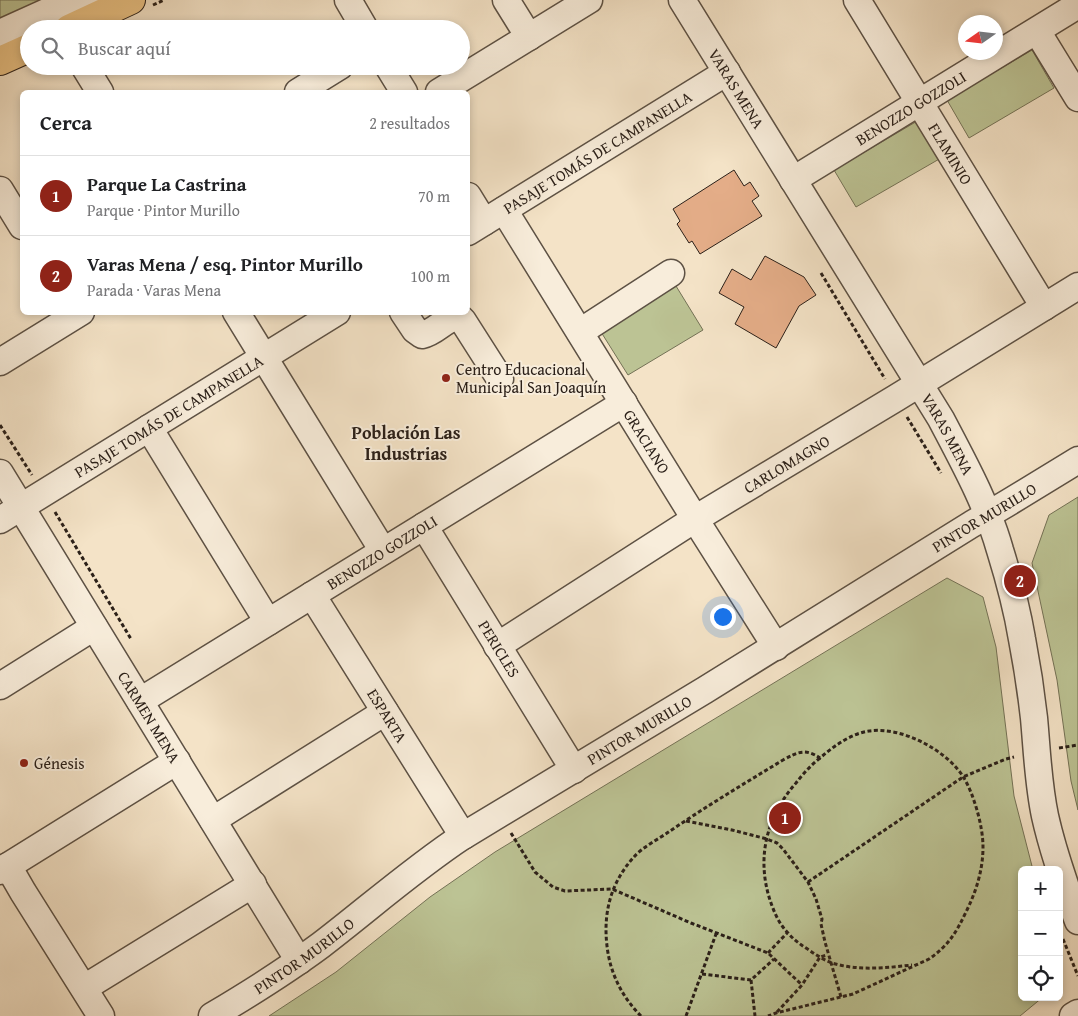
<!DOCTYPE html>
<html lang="es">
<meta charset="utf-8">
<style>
:root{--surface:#fff;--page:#f6f6f6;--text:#202124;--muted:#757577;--line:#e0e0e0;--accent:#8f2418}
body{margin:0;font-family:"Gentium Book Plus",serif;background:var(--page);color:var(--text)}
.controls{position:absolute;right:15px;bottom:15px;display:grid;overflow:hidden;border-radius:8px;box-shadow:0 2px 8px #0003}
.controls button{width:45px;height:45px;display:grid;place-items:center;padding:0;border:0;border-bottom:1px solid var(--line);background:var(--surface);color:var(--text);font:25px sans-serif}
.compass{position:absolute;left:958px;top:15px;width:45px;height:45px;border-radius:50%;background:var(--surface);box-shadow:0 2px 8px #0003;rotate:256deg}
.you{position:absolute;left:722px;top:616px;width:18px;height:18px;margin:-12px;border:4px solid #fff;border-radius:50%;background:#1a73e8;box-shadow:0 0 0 8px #1a73e833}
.badge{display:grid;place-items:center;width:32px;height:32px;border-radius:50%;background:var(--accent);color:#fff;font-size:16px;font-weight:700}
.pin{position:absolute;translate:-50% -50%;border:2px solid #fff;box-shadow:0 1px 5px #0006}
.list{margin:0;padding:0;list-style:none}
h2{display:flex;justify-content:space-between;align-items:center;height:65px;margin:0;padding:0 20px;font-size:21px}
h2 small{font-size:16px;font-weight:400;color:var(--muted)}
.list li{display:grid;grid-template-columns:32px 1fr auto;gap:15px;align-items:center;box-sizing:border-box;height:80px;padding:0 20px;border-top:1px solid var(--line)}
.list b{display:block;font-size:19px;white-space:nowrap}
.list p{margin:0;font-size:16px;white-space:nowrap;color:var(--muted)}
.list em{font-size:16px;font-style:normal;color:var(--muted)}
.icon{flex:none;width:28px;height:28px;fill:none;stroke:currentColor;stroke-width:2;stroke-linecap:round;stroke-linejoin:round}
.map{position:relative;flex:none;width:1078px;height:1016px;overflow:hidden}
.search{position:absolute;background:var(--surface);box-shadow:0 2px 8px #0003;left:20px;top:20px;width:450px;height:55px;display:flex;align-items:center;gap:12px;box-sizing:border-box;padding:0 18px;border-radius:28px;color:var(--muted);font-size:19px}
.panel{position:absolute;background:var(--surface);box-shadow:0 2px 8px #0003;left:20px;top:90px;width:450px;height:225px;border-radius:8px}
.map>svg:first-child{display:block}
</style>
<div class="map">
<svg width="1078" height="1016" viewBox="0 0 1078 1016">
<rect width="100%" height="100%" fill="#f4e3c7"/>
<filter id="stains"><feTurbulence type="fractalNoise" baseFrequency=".004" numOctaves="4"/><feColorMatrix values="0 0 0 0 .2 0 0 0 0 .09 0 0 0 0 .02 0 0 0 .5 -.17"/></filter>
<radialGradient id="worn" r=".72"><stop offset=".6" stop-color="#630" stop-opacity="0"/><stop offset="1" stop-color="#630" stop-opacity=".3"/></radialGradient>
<!-- green -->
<g fill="#bcc394" stroke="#747256">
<path d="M0,0H53L0,24Z"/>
<path d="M1032,50L1054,88L969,138L947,100Z"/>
<path d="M919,120L941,158L856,207L834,170Z"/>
<path d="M676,286L703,330L628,375L601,332Z"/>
<path d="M1078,497V810L1071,781L1057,680L1032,563L1049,515Z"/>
<path d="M947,578L983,597L996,647L1014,796L1033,870H1022V997H1043L1020,1016H269L336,972L430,897L495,852Z"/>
</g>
<!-- building -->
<g fill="#e4ad88" stroke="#2b2019">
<path d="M734,170L744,186L750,182L759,196L752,201L762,216L700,254L692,241L689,243L677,224L680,221L673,209Z"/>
<path d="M765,256L804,277L816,295L799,306L776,348L735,324L744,307L719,293L732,269L751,280Z"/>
</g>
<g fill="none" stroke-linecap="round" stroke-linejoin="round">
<defs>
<g id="minor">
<path d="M348,0L365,29"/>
<path d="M506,0L529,37"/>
<path id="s1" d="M682,0L941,419C963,461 987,504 1000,550C1009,579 1017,609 1022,639C1027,665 1031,691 1034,718C1037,750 1038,783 1045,816C1053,852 1065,886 1078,921"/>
<path id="s2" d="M857,0L1044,307"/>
<path d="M58,17L96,0"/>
<path d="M1037,31L1078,98"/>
<path d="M0,33L73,0"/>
<path d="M84,66L100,92"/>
<path d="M388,66L404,92"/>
<path d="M298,92L340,66"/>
<path d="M439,92L589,0"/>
<path id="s3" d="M793,180L1078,5"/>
<path d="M0,190L22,226"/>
<path d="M468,196L484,222"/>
<path id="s4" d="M504,210L695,519L776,647"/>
<path id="s5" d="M468,232L727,72"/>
<path d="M236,312L383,551"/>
<path d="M403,312L415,330L422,335C436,332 444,319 458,316L463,321L500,379"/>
<path d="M580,332L671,273"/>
<path d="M0,362L81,312"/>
<path d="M149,428L268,622"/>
<path id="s6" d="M0,473L299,961"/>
<path id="s7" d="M0,520L337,312"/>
<path id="s8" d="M424,526L574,770"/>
<path id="s9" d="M312,595L463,836"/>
<path id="s10" d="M497,646L695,519L896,398L1078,286"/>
<path d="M0,686L94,627"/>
<path id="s11" d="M140,701L624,403"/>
<path d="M213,820L385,712"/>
<path d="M8,866L23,892L101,1016"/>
<path d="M0,871L177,761"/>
<path d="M84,988L253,884"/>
<path id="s12" d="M212,1016C249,994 286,971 321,945C368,909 413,869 463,836L705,690L972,524L1006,504L1078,460"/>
<path d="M1073,1016L1078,1013"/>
</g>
<g id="major">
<path d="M69,29L131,0"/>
<path d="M0,61L29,48"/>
</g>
</defs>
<!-- minor casing -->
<use href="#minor" stroke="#5d5144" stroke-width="29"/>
<!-- major casing -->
<use href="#major" stroke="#2b2019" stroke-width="30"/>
<!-- path -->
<g stroke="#2b2019" stroke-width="3" stroke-dasharray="4 2.5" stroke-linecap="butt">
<path d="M153,5L164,0"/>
<path d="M821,273L885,379"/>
<path d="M907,417L941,473"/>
<path d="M0,425L32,475"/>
<path d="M55,512L131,639"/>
<path d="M1059,748L1078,745"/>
<path d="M820,758C811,765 803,774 796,783C767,816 756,857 770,900C774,912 779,924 788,933C794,940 801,945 809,950C816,955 824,960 832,963C858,971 886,968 912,965"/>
<path d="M686,821L732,830L767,839L777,843L783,849L808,882L816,899L822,919L821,924L825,942L841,997"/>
<path d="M511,833L535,872L553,887L565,891L612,889L691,923L768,953L802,985"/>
<path d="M808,882L963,777L1006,759L1014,757"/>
<path d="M1063,939L1078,976"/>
<path d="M768,953L787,933"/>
<path d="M702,974L751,980L774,959"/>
<path d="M751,980L755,1016"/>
<path d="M777,1012L802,985L820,957L827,955"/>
<path d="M641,1016C622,997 610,973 607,946C603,912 611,883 633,858C642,847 659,839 670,831C707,806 745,783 783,760C798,752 805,748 820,758C834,746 850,734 869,731C901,726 947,750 964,778C974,795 983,826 983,847C983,870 976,892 966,912C956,933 948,946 929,959L853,994L776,1013L768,1016"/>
<path d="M686,1016L716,934"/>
</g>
<!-- minor -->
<use href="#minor" stroke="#f8eddb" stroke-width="26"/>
<!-- major -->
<use href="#major" stroke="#eac284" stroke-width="28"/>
</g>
<!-- markers -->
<g fill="#8f2418" stroke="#f8eddb" stroke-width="2">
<circle cx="446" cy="378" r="5"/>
<circle cx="24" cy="763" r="5"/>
</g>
<g text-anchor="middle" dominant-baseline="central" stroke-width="4" stroke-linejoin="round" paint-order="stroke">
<!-- street labels -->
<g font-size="16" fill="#2b2019" stroke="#f8eddb">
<text stroke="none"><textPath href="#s1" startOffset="104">VARAS MENA</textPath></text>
<text stroke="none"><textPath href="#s3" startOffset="138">BENOZZO GOZZOLI</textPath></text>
<text stroke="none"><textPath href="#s5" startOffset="152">PASAJE TOMÁS DE CAMPANELLA</textPath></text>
<text stroke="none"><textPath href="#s2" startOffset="180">FLAMINIO</textPath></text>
<text stroke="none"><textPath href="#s7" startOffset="198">PASAJE TOMÁS DE CAMPANELLA</textPath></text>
<text stroke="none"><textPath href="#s1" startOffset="509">VARAS MENA</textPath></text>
<text stroke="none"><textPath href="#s4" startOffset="272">GRACIANO</textPath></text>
<text stroke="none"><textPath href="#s10" startOffset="342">CARLOMAGNO</textPath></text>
<text stroke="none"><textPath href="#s12" startOffset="920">PINTOR MURILLO</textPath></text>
<text stroke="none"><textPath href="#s11" startOffset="284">BENOZZO GOZZOLI</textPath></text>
<text stroke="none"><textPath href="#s8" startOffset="144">PERICLES</textPath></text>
<text stroke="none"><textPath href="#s9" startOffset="142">ESPARTA</textPath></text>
<text stroke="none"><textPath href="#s6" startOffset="286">CARMEN MENA</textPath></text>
<text stroke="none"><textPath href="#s12" startOffset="515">PINTOR MURILLO</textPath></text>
<text stroke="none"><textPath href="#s12" startOffset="110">PINTOR MURILLO</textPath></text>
</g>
<!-- poi labels -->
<g font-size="16" fill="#2b2019" stroke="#f8eddb" text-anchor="start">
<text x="456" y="369">Centro Educacional<tspan x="456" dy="18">Municipal San Joaquín</tspan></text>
<text x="34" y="763">Génesis</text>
</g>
<!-- neighbourhood labels -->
<g font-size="18" font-weight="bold" fill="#2b2019" stroke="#f8eddb">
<text x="406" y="432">Población Las<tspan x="406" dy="21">Industrias</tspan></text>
</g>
</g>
<rect width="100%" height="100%" filter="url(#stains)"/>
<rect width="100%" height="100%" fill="url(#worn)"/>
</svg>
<div class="controls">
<button>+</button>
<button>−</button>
<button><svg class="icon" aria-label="locate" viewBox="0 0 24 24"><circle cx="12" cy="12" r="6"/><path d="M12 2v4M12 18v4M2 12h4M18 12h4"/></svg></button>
</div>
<svg class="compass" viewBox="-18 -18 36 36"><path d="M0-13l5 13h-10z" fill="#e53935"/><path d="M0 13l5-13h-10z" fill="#757577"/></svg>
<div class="you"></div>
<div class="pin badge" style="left:785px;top:818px">1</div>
<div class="pin badge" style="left:1020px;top:581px">2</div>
<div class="search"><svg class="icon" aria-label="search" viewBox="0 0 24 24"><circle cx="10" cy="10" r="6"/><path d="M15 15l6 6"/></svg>Buscar aquí</div>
<section class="panel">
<h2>Cerca<small>2 resultados</small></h2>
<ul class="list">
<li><span class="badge">1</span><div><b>Parque La Castrina</b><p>Parque · Pintor Murillo</p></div><em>70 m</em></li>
<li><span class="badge">2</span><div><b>Varas Mena / esq. Pintor Murillo</b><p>Parada · Varas Mena</p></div><em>100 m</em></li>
</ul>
</section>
</div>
